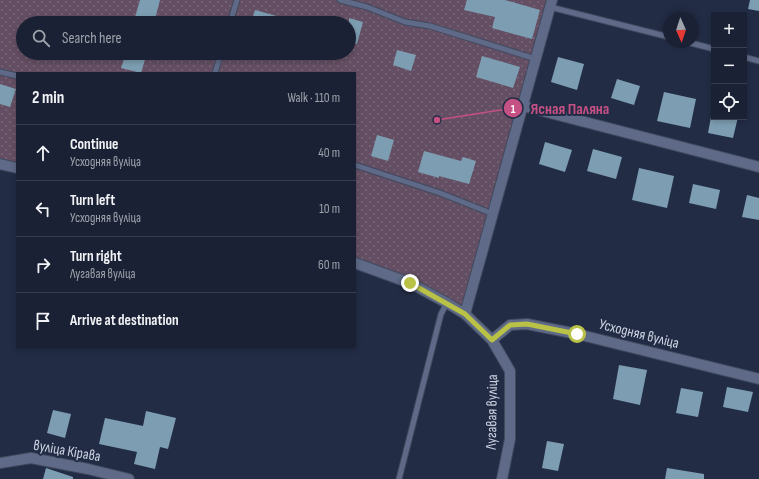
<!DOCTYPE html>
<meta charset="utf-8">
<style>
:root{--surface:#1a2134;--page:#272e40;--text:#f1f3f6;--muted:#9fa3ac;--line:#383e4f}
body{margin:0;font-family:"Sofia Sans Condensed",sans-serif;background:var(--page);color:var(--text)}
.controls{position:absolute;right:12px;top:12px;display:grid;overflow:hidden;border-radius:0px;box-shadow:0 2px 6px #0003}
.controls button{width:36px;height:36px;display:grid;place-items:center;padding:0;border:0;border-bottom:1px solid var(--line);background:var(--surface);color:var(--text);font:20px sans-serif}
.compass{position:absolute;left:663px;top:12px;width:36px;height:36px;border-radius:50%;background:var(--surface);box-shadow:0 2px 6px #0003;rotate:177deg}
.stop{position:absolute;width:12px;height:12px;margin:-9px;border:3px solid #b9c146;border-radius:50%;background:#fff}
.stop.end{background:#b9c146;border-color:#fff;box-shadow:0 1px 4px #0008}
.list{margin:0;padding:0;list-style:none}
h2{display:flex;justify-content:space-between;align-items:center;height:52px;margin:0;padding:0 16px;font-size:17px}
h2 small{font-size:13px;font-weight:400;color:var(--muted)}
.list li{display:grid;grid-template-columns:26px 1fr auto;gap:12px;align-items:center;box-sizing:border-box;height:56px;padding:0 16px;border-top:1px solid var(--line)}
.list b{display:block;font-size:15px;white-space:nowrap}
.list p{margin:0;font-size:13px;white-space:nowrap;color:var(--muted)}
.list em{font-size:13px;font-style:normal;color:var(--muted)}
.icon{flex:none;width:22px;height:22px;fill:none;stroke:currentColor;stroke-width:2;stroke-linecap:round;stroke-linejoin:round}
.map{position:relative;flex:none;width:759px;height:479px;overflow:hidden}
.search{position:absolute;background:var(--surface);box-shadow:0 2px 6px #0003;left:16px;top:16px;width:340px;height:44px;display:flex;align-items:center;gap:10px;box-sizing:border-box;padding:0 14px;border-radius:22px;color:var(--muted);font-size:15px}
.panel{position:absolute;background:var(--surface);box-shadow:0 2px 6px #0003;left:16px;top:72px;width:340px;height:276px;border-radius:0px}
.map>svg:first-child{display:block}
</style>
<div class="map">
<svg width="759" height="479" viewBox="0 0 759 479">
<defs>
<pattern id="grass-dots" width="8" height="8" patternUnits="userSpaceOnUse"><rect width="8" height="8" fill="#644e63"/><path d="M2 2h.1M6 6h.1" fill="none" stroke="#796779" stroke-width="1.8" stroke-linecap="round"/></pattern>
</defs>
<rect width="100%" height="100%" fill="#222c45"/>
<!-- grass -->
<path fill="url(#grass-dots)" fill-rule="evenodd" d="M0,0H552L465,314L410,283L355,267V73H17V171L0,166ZM23,23H349V53H23Z"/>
<!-- building -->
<g fill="#7d9eb2">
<path d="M140,0H160L154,23L135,17Z"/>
<path d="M467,0H505L540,10L532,39L492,28L495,17L464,10Z"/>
<path d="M750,0H759V11L748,9Z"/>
<path d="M255,10L291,20V23H251Z"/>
<path d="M349,18L363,22L357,44L349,42Z"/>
<path d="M397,50L416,55L411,71L393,65Z"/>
<path d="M126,53H147L141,73L121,68Z"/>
<path d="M482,56L520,67L513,88L476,77Z"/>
<path d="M558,57L584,64L577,90L551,82Z"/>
<path d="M617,79L640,86L634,105L611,98Z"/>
<path d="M0,84L16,89L10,107L0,104Z"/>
<path d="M664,92L696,99L690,128L657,121Z"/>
<path d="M711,117H738L733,138L708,133Z"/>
<path d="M377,135L394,140L388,161L371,156Z"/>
<path d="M545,142L572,150L565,172L539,164Z"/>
<path d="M593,149L622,157L616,179L587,171Z"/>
<path d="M424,151L461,161L463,157L476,161L469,184L439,176V178L418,172Z"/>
<path d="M639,168L674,176L667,208L632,200Z"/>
<path d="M693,184L720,190L716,209L689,203Z"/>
<path d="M747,195L759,198V220L742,217Z"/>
<path d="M619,365L647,370L640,405L613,399Z"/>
<path d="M727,387L753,392L748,412L723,407Z"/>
<path d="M681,388L703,392L698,417L676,413Z"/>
<path d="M53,410L71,414L65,438L47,433Z"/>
<path d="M146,411L176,418L168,449L160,447L155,469L134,464L137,452L99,444L105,418L143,426Z"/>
<path d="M547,441L564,444L558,471L542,468Z"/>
<path d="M46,468L73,477V479H43Z"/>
<path d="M667,468L704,474V479H665Z"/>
</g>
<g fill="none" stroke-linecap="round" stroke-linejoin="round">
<defs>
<g id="lane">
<path d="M340,0L367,7L405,22L430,26L536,59"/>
<path d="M550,7L669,37"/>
<path d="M230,23L237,0"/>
<path d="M687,42L714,49"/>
<path d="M744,57L759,61"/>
<path d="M0,72L17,76"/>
<path d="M215,73L221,53"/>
<path d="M355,165L440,193L493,214"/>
<path d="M399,479L441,314L447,303"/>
</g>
<g id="street">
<path d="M523,106L759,167"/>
<path d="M0,164L17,168"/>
<path d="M355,263L410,283L447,303L465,314L492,340L510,371V439L502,479"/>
<path d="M465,314L552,0"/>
<path d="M492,340L510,325L527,324L577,334L759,379"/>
<path d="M0,463L31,458L88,469L129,479"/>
</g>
</defs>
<!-- lane casing -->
<use href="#lane" stroke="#41495e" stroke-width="7"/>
<!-- street casing -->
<use href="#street" stroke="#41495e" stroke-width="12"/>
<!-- lane -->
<use href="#lane" stroke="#5e6a87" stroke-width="5"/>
<!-- street -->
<use href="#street" stroke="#5e6a87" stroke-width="10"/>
</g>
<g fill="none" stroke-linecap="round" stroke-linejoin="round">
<!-- route -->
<path stroke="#b9c146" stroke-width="5" d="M410,283L465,314L492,340L510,325L527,324L577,334"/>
</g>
<g text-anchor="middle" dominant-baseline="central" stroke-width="4" stroke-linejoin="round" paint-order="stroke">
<!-- street labels -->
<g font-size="15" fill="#cbd2e2" stroke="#222c45">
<text transform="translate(639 334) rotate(14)">Усходняя вуліца</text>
<text transform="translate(492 412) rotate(-89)">Лугавая вуліца</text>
<text transform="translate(67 451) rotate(10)">вуліца Кірава</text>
</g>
</g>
<!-- callouts -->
<path fill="none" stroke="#c55084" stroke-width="1.5" d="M437 120L513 108"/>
<g fill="#c55084" stroke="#222c45" stroke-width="1.5">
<circle cx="437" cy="120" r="4"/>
<circle cx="513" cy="108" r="10"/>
</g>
<g font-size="12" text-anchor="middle" font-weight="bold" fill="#fff">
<text x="513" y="113">1</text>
</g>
<g font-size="16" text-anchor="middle" font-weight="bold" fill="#c55084" stroke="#222c45" stroke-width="4" stroke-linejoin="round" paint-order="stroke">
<text x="570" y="114">Ясная Паляна</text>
</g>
</svg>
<div class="controls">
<button>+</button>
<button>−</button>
<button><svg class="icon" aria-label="locate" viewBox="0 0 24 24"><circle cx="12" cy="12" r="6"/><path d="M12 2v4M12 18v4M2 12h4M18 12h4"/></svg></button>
</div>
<svg class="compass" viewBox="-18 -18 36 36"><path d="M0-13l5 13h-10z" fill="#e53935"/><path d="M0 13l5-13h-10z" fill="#9fa3ac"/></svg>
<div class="stop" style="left:577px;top:334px"></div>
<div class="stop end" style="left:410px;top:283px"></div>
<div class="search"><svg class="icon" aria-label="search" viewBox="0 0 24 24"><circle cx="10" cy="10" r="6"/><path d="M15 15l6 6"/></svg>Search here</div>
<section class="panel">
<h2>2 min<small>Walk · 110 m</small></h2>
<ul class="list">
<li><svg class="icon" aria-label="ahead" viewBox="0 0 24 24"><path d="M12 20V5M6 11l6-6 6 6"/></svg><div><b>Continue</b><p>Усходняя вуліца</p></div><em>40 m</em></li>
<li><svg class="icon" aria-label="left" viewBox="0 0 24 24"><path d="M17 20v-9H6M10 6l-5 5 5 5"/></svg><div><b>Turn left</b><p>Усходняя вуліца</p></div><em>10 m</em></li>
<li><svg class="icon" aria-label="right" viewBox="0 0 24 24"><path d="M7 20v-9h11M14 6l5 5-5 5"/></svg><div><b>Turn right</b><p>Лугавая вуліца</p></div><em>60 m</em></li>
<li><svg class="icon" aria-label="arrive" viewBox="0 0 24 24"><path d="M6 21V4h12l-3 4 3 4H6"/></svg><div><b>Arrive at destination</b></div></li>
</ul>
</section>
</div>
